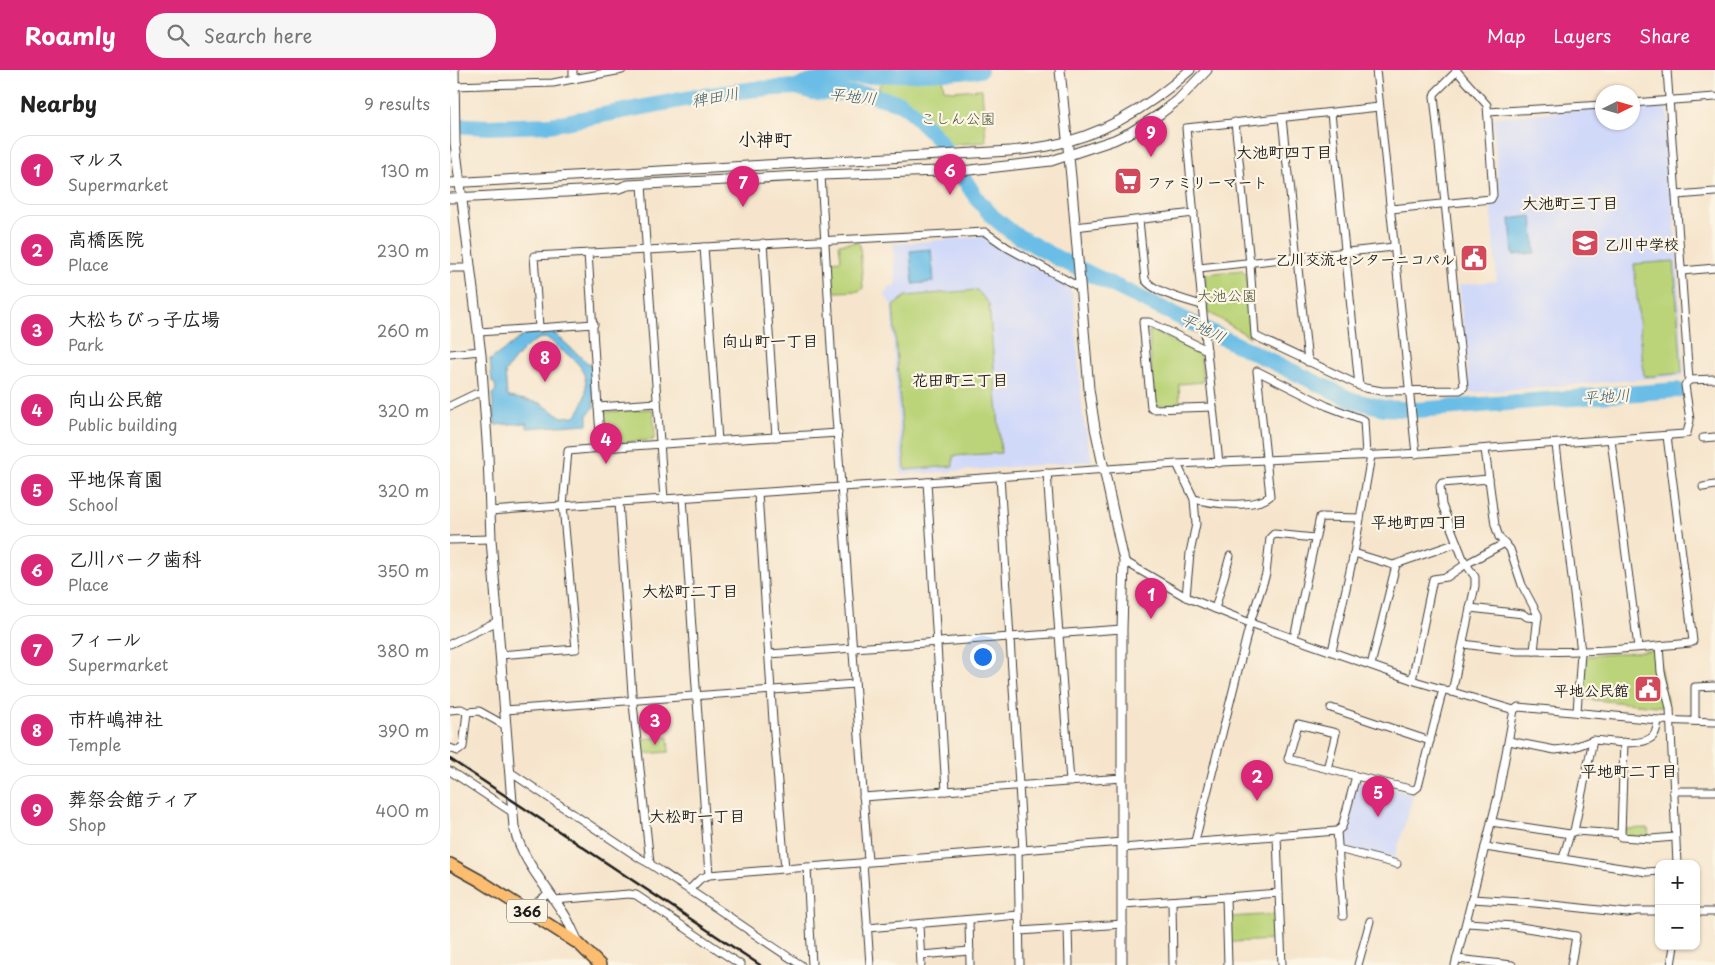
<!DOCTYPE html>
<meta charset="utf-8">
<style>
:root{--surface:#fff;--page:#f6f6f6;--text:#222;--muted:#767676;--line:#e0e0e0;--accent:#db2777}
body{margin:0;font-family:"Playpen Sans","Klee One",sans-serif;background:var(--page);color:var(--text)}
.controls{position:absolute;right:15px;bottom:15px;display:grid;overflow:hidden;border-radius:10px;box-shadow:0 1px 4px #0004}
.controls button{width:45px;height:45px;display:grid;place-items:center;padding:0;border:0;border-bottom:1px solid var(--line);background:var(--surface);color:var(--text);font:25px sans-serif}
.compass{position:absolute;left:1145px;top:15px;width:45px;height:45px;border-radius:50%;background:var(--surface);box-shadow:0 1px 4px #0004;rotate:85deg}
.you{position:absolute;left:532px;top:586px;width:18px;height:18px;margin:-12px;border:4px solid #fff;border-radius:50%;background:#1a73e8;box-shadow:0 0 0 8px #1a73e833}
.badge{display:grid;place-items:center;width:32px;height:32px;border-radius:50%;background:var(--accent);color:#fff;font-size:16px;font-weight:700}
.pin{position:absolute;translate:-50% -41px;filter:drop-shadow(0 1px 2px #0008)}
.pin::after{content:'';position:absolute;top:26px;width:18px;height:15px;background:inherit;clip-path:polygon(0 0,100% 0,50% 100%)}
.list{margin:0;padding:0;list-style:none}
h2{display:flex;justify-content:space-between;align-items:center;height:65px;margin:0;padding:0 20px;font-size:21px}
h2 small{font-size:16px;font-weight:400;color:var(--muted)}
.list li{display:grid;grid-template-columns:32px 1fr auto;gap:15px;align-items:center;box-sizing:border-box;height:70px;margin:0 10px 10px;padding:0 10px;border:1px solid var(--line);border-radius:20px}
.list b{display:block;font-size:19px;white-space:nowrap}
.list p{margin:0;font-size:16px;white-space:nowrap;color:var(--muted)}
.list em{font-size:16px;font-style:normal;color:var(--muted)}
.icon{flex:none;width:28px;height:28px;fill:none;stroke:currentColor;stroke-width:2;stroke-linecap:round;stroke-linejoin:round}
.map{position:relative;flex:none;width:1265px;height:895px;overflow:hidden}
header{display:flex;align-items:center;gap:30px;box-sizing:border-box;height:70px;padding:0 25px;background:var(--accent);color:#fff}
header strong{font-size:24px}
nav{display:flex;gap:28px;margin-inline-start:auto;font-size:18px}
.search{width:350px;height:45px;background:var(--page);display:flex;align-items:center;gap:12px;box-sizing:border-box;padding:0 18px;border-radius:20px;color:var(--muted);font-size:19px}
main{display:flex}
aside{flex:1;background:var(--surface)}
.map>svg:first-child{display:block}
</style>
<header>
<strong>Roamly</strong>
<div class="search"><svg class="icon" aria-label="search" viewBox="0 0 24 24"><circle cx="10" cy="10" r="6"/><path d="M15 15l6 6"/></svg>Search here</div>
<nav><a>Map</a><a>Layers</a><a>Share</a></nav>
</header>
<main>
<aside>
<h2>Nearby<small>9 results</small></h2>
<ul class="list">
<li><span class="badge">1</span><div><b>マルス</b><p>Supermarket</p></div><em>130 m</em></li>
<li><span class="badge">2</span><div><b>高橋医院</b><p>Place</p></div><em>230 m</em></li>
<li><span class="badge">3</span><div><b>大松ちびっ子広場</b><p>Park</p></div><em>260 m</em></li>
<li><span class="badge">4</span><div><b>向山公民館</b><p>Public building</p></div><em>320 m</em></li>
<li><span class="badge">5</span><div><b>平地保育園</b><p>School</p></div><em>320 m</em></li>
<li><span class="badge">6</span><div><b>乙川パーク歯科</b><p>Place</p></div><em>350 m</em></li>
<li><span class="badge">7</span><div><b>フィール</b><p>Supermarket</p></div><em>380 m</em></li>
<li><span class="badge">8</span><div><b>市杵嶋神社</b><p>Temple</p></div><em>390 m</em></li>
<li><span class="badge">9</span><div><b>葬祭会館ティア</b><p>Shop</p></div><em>400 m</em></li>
</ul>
</aside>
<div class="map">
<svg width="1265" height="895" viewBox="0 0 1265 895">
<rect width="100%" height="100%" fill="#fcf5e5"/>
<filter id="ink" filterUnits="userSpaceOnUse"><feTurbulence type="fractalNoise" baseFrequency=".02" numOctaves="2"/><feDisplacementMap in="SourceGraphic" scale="10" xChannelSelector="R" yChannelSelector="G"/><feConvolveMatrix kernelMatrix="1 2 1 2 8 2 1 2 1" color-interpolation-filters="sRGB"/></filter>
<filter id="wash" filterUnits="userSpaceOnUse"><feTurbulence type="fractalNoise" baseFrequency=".0096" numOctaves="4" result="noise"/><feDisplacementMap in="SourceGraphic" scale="20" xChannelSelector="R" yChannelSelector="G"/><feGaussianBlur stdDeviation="1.12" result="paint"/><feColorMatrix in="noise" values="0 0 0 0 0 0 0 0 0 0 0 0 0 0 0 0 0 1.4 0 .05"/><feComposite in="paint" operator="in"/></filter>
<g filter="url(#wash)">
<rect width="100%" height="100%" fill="#f6e5cc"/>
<!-- built -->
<g fill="#d1d9f9">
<path d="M1205,34L1214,36L1218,44L1234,306L1020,323L1009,215L1047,211L1040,134L1050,133L1043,50L1046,47L1152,38V52H1182L1183,36Z"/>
<path d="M535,166L619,219L623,224L633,346L642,391L494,402L451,404L441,234L434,224L440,216H446L443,174Z"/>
<path d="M912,711L961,724L963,727L944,790L893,777V768L908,713Z"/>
</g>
<!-- green -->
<g fill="#bbd479" stroke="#6c784a">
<path d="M492,7L494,19L501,21L532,19L536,72L496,75L474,50L451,30L429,23V17L432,10Z"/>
<path d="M407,172L410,175L413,218L410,221L386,222L383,219L381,191L391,190L389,174Z"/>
<path d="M1224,191L1232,303L1194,307L1184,194Z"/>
<path d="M792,200L796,203L800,267L758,242L755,207L756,204Z"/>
<path d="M527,220L539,234L551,383L503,386V396L455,400L443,236L456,226Z"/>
<path d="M701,260L749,284L751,287L753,312L729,314L730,334L707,336L704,333L699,261Z"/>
<path d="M199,339L203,341L205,366L203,370L157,374L154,371L152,345L155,342Z"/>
<path d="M1207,580L1218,637L1135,629L1133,626L1136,588L1139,586Z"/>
<path d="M218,667L219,682L192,684L191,669Z"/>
<path d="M1198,758L1199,767L1174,766L1175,759Z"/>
<path d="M827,844L828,870L780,872L779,847Z"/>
</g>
<!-- water -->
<g fill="#6abde6" stroke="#436c81" fill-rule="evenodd">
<path d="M1082,146L1085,183L1063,185L1060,149Z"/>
<path d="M481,179L484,212L463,214L460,181Z"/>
<path d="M102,261L142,297L144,338L138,344V354L77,358V353L45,355L42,324L46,321L45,314L42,312L40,290L77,263ZM91,268C102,268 102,273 110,279C117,284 127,291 131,298C140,314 136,333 125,346L112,347L90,333L60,327L57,325L55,302C65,289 75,274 91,268Z"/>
</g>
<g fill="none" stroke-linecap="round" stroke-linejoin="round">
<!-- river -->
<g stroke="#6abde6" stroke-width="16">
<path d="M347,17L363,22L417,24L450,33L461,41L488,69L527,129L543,147L564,164L609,189L902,330L934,338L967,340L1227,320"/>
<path d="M0,55L38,57L100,55L246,27L306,19L347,17L361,12L397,7L530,0"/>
</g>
</g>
</g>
<g filter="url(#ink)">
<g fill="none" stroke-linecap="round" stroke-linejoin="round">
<defs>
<g id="minor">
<path d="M926,0L966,384"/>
<path d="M123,9L172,0"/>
<path d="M4,16L103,13L123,9V0"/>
<path d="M1182,33L1265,27"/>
<path d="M1038,42L1152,35"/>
<path d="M881,43L909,316"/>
<path d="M832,48L858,292"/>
<path d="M785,52L800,193L805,266L915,318L932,321L1010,320L1014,317L984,26L985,23L1007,1"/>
<path d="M371,105L381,277L418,791"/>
<path d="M192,115L214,429"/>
<path d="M1227,125L1265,122"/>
<path d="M941,139L1041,129L1043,125L1037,35L1006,0"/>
<path d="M689,150L695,209C702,222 738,231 752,235"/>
<path d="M625,157L744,143"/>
<path d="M313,173L326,367"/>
<path d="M254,177L268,371"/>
<path d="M138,183L148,337L207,333"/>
<path d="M0,198H21"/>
<path d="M749,198L944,177"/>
<path d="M1232,201L1265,198"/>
<path d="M89,257L84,186L535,162L558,178L629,217"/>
<path d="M29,262L144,254"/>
<path d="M757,280L699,252H693L701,338L703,339L763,337"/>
<path d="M0,284L30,281"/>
<path d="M1239,310L1265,309"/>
<path d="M0,336L25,324L33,323"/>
<path d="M1253,368L1265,367"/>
<path d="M1161,370L1188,577"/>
<path d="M1106,375L1131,582L1127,642"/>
<path d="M151,378L388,363"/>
<path d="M1035,379L1045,455L1049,467L1060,479L1072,515L1088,545L1084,581C1136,583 1188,578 1240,573L1243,571L1217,366"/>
<path d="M769,393L752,235L736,58L929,37"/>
<path d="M727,394L744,429L746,454L740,483L736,527"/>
<path d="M597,403L620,712"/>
<path d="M550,406L573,780"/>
<path d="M477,412L496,721"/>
<path d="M1253,417L1265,415"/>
<path d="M308,423L323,651L335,799"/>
<path d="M233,428L259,805"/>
<path d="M744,429C762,434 805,439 820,426L807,301L877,336L914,350L916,386"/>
<path d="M169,432L182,624L200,793"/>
<path d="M39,441L391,417L477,412L727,394L973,383L1234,364L1237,363L1240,350L1235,315L1239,310L1217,0"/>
<path d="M0,470L41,469"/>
<path d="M904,483L943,495L1007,473"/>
<path d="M674,491L736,527L800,553L968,612L1064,640"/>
<path d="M1020,538L1073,544L1077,547L1088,548"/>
<path d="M765,539L780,486"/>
<path d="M844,568L870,447L910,448"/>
<path d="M0,574L48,551"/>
<path d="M1013,574L1067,581H1084"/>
<path d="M1209,576L1211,602L1220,638L1227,794"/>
<path d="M882,581L904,483L921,386"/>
<path d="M319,584L672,559"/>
<path d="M50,585L126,579L113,435L118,381L151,378L148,337"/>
<path d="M921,595L946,495"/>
<path d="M962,610L983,509L997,507L1016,494L1055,473"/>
<path d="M1002,622L1025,516V507L1014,491L992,435L990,416L992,413L1039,409"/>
<path d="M881,638L980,671"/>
<path d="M0,640L11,639L17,642L29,641L56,656"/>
<path d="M55,640L405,614"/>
<path d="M1064,640L1068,637L1208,650L1265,652"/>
<path d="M1245,651V617L1265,616"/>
<path d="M1059,671L1105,680L1122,678L1143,670"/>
<path d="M0,678L8,681L13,677L17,642"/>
<path d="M877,699L886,663L848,654L838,689L906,706"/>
<path d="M0,701L62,742"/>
<path d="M60,702L191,789C205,796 217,806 230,814C271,840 310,869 351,895"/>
<path d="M1223,721H1265"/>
<path d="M413,727L672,708"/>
<path d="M1041,752L1120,764"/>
<path d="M887,761L893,846"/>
<path d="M1124,761L1171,764V767L1201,769L1225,767"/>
<path d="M1171,764L1174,672"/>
<path d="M745,771L800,553L816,504L820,468L824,464L865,468"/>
<path d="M1035,777L1197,802L1209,801"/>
<path d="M672,778L887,761L892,757L906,706L964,720L968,717L993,619"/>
<path d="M888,779L947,794"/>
<path d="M568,780L570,895"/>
<path d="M1113,788L1120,764L1124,761L1143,670C1158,671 1195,678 1204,665C1207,660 1207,655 1208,650"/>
<path d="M413,792L420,895"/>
<path d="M357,797L362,895"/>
<path d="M240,819L250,809L259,805L672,772"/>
<path d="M829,823L832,895"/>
<path d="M1022,829L1085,833L1177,843L1186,841H1209"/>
<path d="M104,830L179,824L186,825L291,895"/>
<path d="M722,831L723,895"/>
<path d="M673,834L776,827"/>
<path d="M76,840L99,823"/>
<path d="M1246,842H1265"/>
<path d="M519,850L520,895"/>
<path d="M1017,853L1064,856L1126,866L1121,895"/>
<path d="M469,854L471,895"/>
<path d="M417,858L569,845"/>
<path d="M618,858L619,895"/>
<path d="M570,861L673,854"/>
<path d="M471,885L520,881"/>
<path d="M1007,889L1062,895"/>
<path d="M778,895L776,827L829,823L827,765"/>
<path d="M908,895L920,851"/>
<path d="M1005,895L1048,726L1064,640"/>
<path d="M1221,895L1224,876"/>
</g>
<g id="tertiary">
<path d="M4,0L5,73L31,285L38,385L41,469L64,757C72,792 99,819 117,849C121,857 125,866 129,874"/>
<path d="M610,0L621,107L639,319L645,358L674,491L672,559V895"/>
<path d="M0,113L560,81C573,80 586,78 598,76C652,66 700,36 740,0"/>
<path d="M0,128C57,125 113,123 170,118L178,115L371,105L520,100L601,91L664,70L681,62L710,44L728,30L757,0"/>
</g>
<path id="trunk" d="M0,794L29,810L129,874L150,895"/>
</defs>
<!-- minor casing -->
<use href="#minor" stroke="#3d3a36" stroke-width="9"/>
<!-- tertiary casing -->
<use href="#tertiary" stroke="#3d3a36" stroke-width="11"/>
<!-- trunk casing -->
<use href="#trunk" stroke="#3d3a36" stroke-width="14"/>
<!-- minor -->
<use href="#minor" stroke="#fff" stroke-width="7"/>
<!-- tertiary -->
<use href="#tertiary" stroke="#fff" stroke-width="9"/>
<!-- trunk -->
<use href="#trunk" stroke="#fcbd6f" stroke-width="11"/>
<!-- rail -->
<path stroke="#1c1c1c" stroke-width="2.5" d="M0,689L310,895"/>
</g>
</g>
<!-- icons -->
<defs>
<symbol id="supermarket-square" viewBox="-11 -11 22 22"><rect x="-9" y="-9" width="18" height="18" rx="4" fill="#d1495b" stroke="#fcf5e5"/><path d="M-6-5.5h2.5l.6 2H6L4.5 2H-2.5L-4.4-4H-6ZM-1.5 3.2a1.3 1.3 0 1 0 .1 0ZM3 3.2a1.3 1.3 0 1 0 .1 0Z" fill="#fff"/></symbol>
<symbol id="school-square" viewBox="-11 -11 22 22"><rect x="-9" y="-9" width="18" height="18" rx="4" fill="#d1495b" stroke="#fcf5e5"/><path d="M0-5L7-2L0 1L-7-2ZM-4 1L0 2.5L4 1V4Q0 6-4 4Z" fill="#fff"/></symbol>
<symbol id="civic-square" viewBox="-11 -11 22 22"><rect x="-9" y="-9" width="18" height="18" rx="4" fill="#d1495b" stroke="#fcf5e5"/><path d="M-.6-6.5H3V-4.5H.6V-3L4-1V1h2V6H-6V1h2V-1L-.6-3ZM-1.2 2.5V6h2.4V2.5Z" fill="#fff"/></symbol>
</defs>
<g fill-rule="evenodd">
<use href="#supermarket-square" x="662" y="95" width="32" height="32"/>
<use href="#school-square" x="1119" y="157" width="32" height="32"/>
<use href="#civic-square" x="1008" y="172" width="32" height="32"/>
<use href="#civic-square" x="1182" y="603" width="32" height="32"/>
</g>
<g text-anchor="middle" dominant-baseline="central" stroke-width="4.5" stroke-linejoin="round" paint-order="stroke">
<!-- shield labels -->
<rect fill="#fcf5e5" stroke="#5f5d58" stroke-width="1" x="57" y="829.5" width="40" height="23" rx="4"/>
<g font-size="14" font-weight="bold" fill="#1c1c1c">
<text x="77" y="841">366</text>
</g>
<!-- park labels -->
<g font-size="15" fill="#4c5338" stroke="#fcf5e5">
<text x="508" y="47">こしん公園</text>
<text x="777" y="224">大池公園</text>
</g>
<!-- poi labels -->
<g font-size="15" font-weight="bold" fill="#1c1c1c" stroke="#fcf5e5" text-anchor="start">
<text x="697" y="111">ファミリーマート</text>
<text x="1154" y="173">乙川中学校</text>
<text x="1005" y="188" text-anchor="end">乙川交流センターニコパル</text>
<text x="1179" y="619" text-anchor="end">平地公民館</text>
</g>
<!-- water labels -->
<g font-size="16" font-style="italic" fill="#3b5c6d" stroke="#fcf5e5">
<text transform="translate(403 25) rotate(6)">平地川</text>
<text transform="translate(265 26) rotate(-10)">稗田川</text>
<text transform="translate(754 257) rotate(26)">平地川</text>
<text transform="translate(1156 325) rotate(-4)">平地川</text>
</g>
<!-- neighbourhood labels -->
<g font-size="16" font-weight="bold" fill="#1c1c1c" stroke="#fcf5e5">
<text x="834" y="81">大池町四丁目</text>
<text x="1120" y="132">大池町三丁目</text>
<text x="320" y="270">向山町一丁目</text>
<text x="510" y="309">花田町三丁目</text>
<text x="969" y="451">平地町四丁目</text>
<text x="240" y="520">大松町二丁目</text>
<text x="1179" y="700">平地町二丁目</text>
<text x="247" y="745">大松町一丁目</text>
</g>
<!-- quarter labels -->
<g font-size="18" font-weight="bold" fill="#1c1c1c" stroke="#fcf5e5">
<text x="315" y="68">小神町</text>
</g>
</g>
</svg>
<div class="controls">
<button>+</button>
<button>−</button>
</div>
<svg class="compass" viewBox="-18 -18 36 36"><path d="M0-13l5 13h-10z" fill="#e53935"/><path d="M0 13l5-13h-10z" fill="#767676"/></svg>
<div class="you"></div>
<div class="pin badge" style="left:701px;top:549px">1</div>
<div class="pin badge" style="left:807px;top:731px">2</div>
<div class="pin badge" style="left:205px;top:675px">3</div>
<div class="pin badge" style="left:156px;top:394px">4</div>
<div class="pin badge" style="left:928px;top:747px">5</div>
<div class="pin badge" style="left:500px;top:125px">6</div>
<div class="pin badge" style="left:293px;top:137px">7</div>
<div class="pin badge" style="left:95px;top:312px">8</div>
<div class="pin badge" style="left:701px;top:87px">9</div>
</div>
</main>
